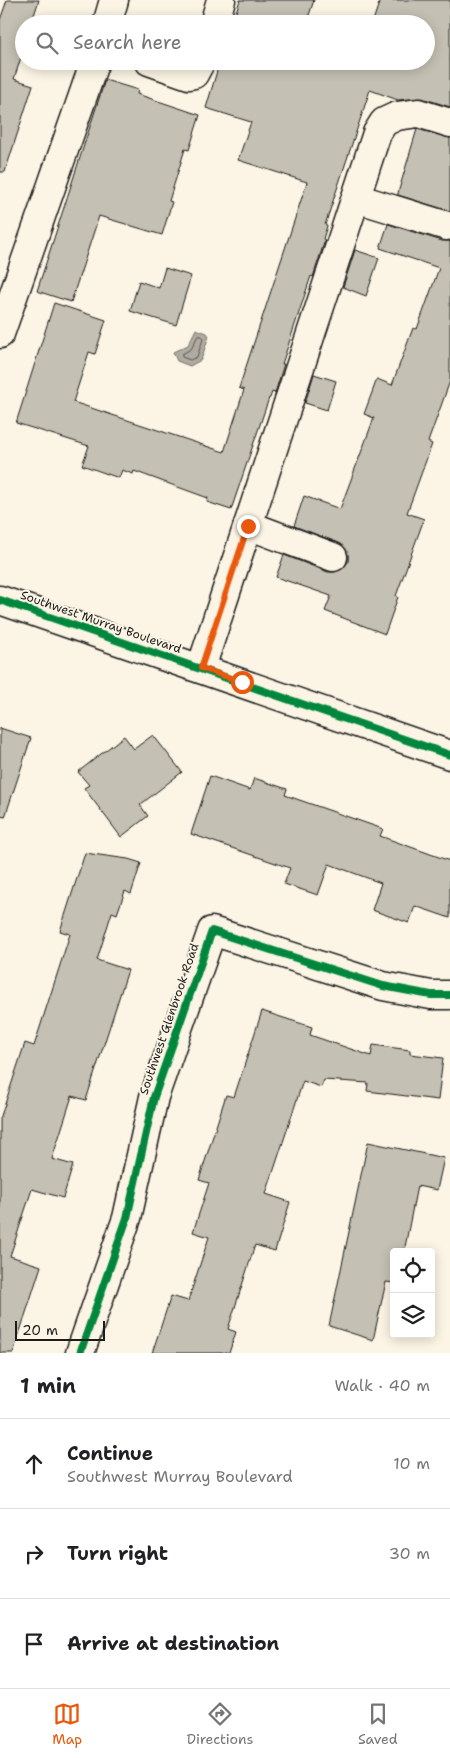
<!DOCTYPE html>
<meta charset="utf-8">
<style>
:root{--surface:#fff;--page:#f6f6f6;--text:#202124;--muted:#757577;--line:#e0e0e0;--accent:#ea580c}
body{margin:0;font-family:"Shantell Sans",sans-serif;background:var(--page);color:var(--text)}
.controls{position:absolute;right:15px;bottom:15px;display:grid;overflow:hidden;border-radius:5px;box-shadow:0 2px 12px #0003}
.controls button{width:45px;height:45px;display:grid;place-items:center;padding:0;border:0;border-bottom:1px solid var(--line);background:var(--surface);color:var(--text);font:25px sans-serif}
.scale{position:absolute;left:15px;bottom:12px;width:90px;box-sizing:border-box;padding-left:5px;border:2px solid #1c1c1c;border-top:0;font-size:14px;line-height:18px;white-space:nowrap;color:#1c1c1c;-webkit-text-stroke:4px #fcf5e5;paint-order:stroke}
.stop{position:absolute;width:15px;height:15px;margin:-11px;border:4px solid #ea580c;border-radius:50%;background:#fff}
.stop.end{background:#ea580c;border-color:#fff;box-shadow:0 1px 5px #0008}
.list{margin:0;padding:0;list-style:none}
h2{display:flex;justify-content:space-between;align-items:center;height:65px;margin:0;padding:0 20px;font-size:21px}
h2 small{font-size:16px;font-weight:400;color:var(--muted)}
.list li{display:grid;grid-template-columns:32px 1fr auto;gap:15px;align-items:center;box-sizing:border-box;height:90px;padding:0 20px;border-top:1px solid var(--line)}
.list b{display:block;font-size:19px;white-space:nowrap}
.list p{margin:0;font-size:16px;white-space:nowrap;color:var(--muted)}
.list em{font-size:16px;font-style:normal;color:var(--muted)}
.icon{flex:none;width:28px;height:28px;fill:none;stroke:currentColor;stroke-width:2;stroke-linecap:round;stroke-linejoin:round}
.map{position:relative;flex:none;width:450px;height:1353px;overflow:hidden}
.search{position:absolute;background:var(--surface);box-shadow:0 2px 12px #0003;left:15px;right:15px;top:15px;height:55px;display:flex;align-items:center;gap:12px;box-sizing:border-box;padding:0 18px;border-radius:28px;color:var(--muted);font-size:19px}
.sheet{height:335px;background:var(--surface)}
nav{display:flex;justify-content:space-around;align-items:center;box-sizing:border-box;height:70px;border-top:1px solid var(--line);background:var(--surface);font-size:14px;color:var(--muted)}
nav a{display:grid;justify-items:center;gap:2px}
nav .on{color:var(--accent)}
.map>svg:first-child{display:block}
</style>
<div class="map">
<svg width="450" height="1353" viewBox="0 0 450 1353">
<rect width="100%" height="100%" fill="#fcf5e5"/>
<filter id="ink" filterUnits="userSpaceOnUse"><feTurbulence type="fractalNoise" baseFrequency=".02" numOctaves="2"/><feDisplacementMap in="SourceGraphic" scale="10" xChannelSelector="R" yChannelSelector="G"/><feConvolveMatrix kernelMatrix="1 2 1 2 8 2 1 2 1" color-interpolation-filters="sRGB"/></filter>
<g filter="url(#ink)">
<!-- water -->
<path fill="#b0aba1" stroke="#75726c" d="M196,329L207,333L209,336L201,360L190,366L177,361L173,352L188,345Z"/>
<g fill="none" stroke-linecap="round" stroke-linejoin="round">
<!-- shore -->
<path stroke="#575551" stroke-width="1" d="M198,336H202L203,339L197,357L190,360L182,357V354L191,349Z"/>
</g>
<!-- building -->
<g fill="#c4c0b3" stroke="#1c1c1c">
<path d="M7,0H39L31,24H24V48L14,79L33,85L5,172H0V20Z"/>
<path d="M240,0H314L306,24H232Z"/>
<path d="M380,0H450V107L422,98L398,100L370,90L325,225L327,226L323,239L325,240L313,277L311,276L282,364H284L275,393L272,392L270,398H269L231,510L207,502L208,498L134,471L133,474L122,470L119,478L82,465L89,446L16,423L54,303L106,320L95,354L89,352L73,402L224,452L244,390L239,388L307,182L238,160L251,122L206,108L220,61H426V24H372Z"/>
<path d="M105,80L138,90L137,94L200,115L189,150L185,149L169,201L172,202L162,235L99,216L71,302L37,291Z"/>
<path d="M417,129L450,138V211L398,195V193Z"/>
<path d="M388,224L442,241H450V381L428,442L432,444L407,513L424,519L396,596L398,597L385,634L325,611L331,596L276,577L284,555L328,572H335L342,569L348,562V555L345,548L339,543L294,526L304,496L340,509L374,418L364,414L377,379L392,385L413,328L417,329L439,268L380,248Z"/>
<path d="M355,250L379,258L366,296L343,287Z"/>
<path d="M165,268L191,276L176,325L130,311L139,281L159,288Z"/>
<path d="M314,374L336,381L327,410L305,403Z"/>
<path d="M0,728L31,738L5,817L0,816Z"/>
<path d="M153,735L182,772L140,805L148,816L121,837L84,788L89,785L78,772L124,736L134,749Z"/>
<path d="M210,776L250,790L254,778L287,789L285,795L383,829L380,836L450,861V918L415,906L409,923L372,910L381,883L329,864L318,895L284,884L290,868L191,834Z"/>
<path d="M85,853L128,859L141,863L131,894L125,891L117,914L112,912L97,960L128,970L86,1100L72,1096L52,1159L73,1165L63,1198L32,1189L10,1256L41,1266L13,1353H0V1119L25,1043L34,1046L70,934L60,931Z"/>
<path d="M262,1011L312,1027L310,1035L371,1056L373,1045L410,1050V1054L443,1058L438,1100L367,1091L368,1083L324,1080L321,1087L303,1081L266,1194L290,1202L275,1251L255,1245L228,1329L236,1332L229,1353H152L171,1296L188,1301L209,1237L193,1232L209,1183L199,1180L226,1095L234,1097Z"/>
<path d="M368,1142L444,1158L437,1190L417,1186L404,1252H394V1283L386,1282L373,1340L329,1326Z"/>
</g>
<g fill="none" stroke-linecap="round" stroke-linejoin="round">
<defs>
<g id="minor">
<path d="M107,24L114,0"/>
<path d="M214,24L221,0"/>
<path d="M149,61L189,75L194,74L201,61"/>
<path d="M356,198L447,226"/>
<path d="M0,334L95,61"/>
<path d="M248,525L333,557"/>
<path d="M201,668L377,133L384,122L397,116L418,113L450,123"/>
<path d="M80,1353L127,1218L154,1097L212,931L383,986L431,995H450"/>
</g>
<path id="major" d="M0,600L450,755"/>
</defs>
<!-- minor casing -->
<use href="#minor" stroke="#1c1c1c" stroke-width="31"/>
<!-- major casing -->
<use href="#major" stroke="#1c1c1c" stroke-width="31"/>
<!-- minor -->
<use href="#minor" stroke="#fcf5e5" stroke-width="28"/>
<!-- major -->
<use href="#major" stroke="#fcf5e5" stroke-width="28"/>
<defs>
<g id="cycleway">
<path d="M0,600L450,755"/>
<path d="M80,1353L127,1218L154,1097L212,931L383,986L431,995H450"/>
</g>
</defs>
<!-- cycleway casing -->
<use href="#cycleway" stroke="#fcf5e5" stroke-width="11"/>
<!-- cycleway -->
<use href="#cycleway" stroke="#00873e" stroke-width="8"/>
</g>
</g>
<g fill="none" stroke-linecap="round" stroke-linejoin="round" filter="url(#ink)">
<!-- route -->
<path stroke="#ea580c" stroke-width="6" d="M242,682L201,668L248,526"/>
</g>
<g text-anchor="middle" dominant-baseline="central" stroke-width="4" stroke-linejoin="round" paint-order="stroke">
<!-- street labels -->
<g font-size="12" fill="#1c1c1c" stroke="#fcf5e5">
<text transform="translate(101 622) rotate(19)">Southwest Murray Boulevard</text>
<text transform="translate(169 1019) rotate(-71)">Southwest Glenbrook Road</text>
</g>
</g>
</svg>
<div class="controls">
<button><svg class="icon" aria-label="locate" viewBox="0 0 24 24"><circle cx="12" cy="12" r="6"/><path d="M12 2v4M12 18v4M2 12h4M18 12h4"/></svg></button>
<button><svg class="icon" aria-label="layers" viewBox="0 0 24 24"><path d="M12 4l9 5-9 5-9-5zM3 14l9 5 9-5"/></svg></button>
</div>
<div class="scale">20 m</div>
<div class="stop" style="left:242px;top:682px"></div>
<div class="stop end" style="left:248px;top:526px"></div>
<div class="search"><svg class="icon" aria-label="search" viewBox="0 0 24 24"><circle cx="10" cy="10" r="6"/><path d="M15 15l6 6"/></svg>Search here</div>
</div>
<section class="sheet">
<h2>1 min<small>Walk · 40 m</small></h2>
<ul class="list">
<li><svg class="icon" aria-label="ahead" viewBox="0 0 24 24"><path d="M12 20V5M6 11l6-6 6 6"/></svg><div><b>Continue</b><p>Southwest Murray Boulevard</p></div><em>10 m</em></li>
<li><svg class="icon" aria-label="right" viewBox="0 0 24 24"><path d="M7 20v-9h11M14 6l5 5-5 5"/></svg><div><b>Turn right</b></div><em>30 m</em></li>
<li><svg class="icon" aria-label="arrive" viewBox="0 0 24 24"><path d="M6 21V4h12l-3 4 3 4H6"/></svg><div><b>Arrive at destination</b></div></li>
</ul>
</section>
<nav>
<a class="on"><svg class="icon" aria-label="map" viewBox="0 0 24 24"><path d="M3 6l6-2 6 2 6-2v14l-6 2-6-2-6 2zM9 4v14M15 6v14"/></svg>Map</a>
<a><svg class="icon" aria-label="directions" viewBox="0 0 24 24"><path d="M12 3l9 9-9 9-9-9zM9 14v-3h6M13 9l2 2-2 2"/></svg>Directions</a>
<a><svg class="icon" aria-label="saved" viewBox="0 0 24 24"><path d="M7 4h10v16l-5-4-5 4z"/></svg>Saved</a>
</nav>
